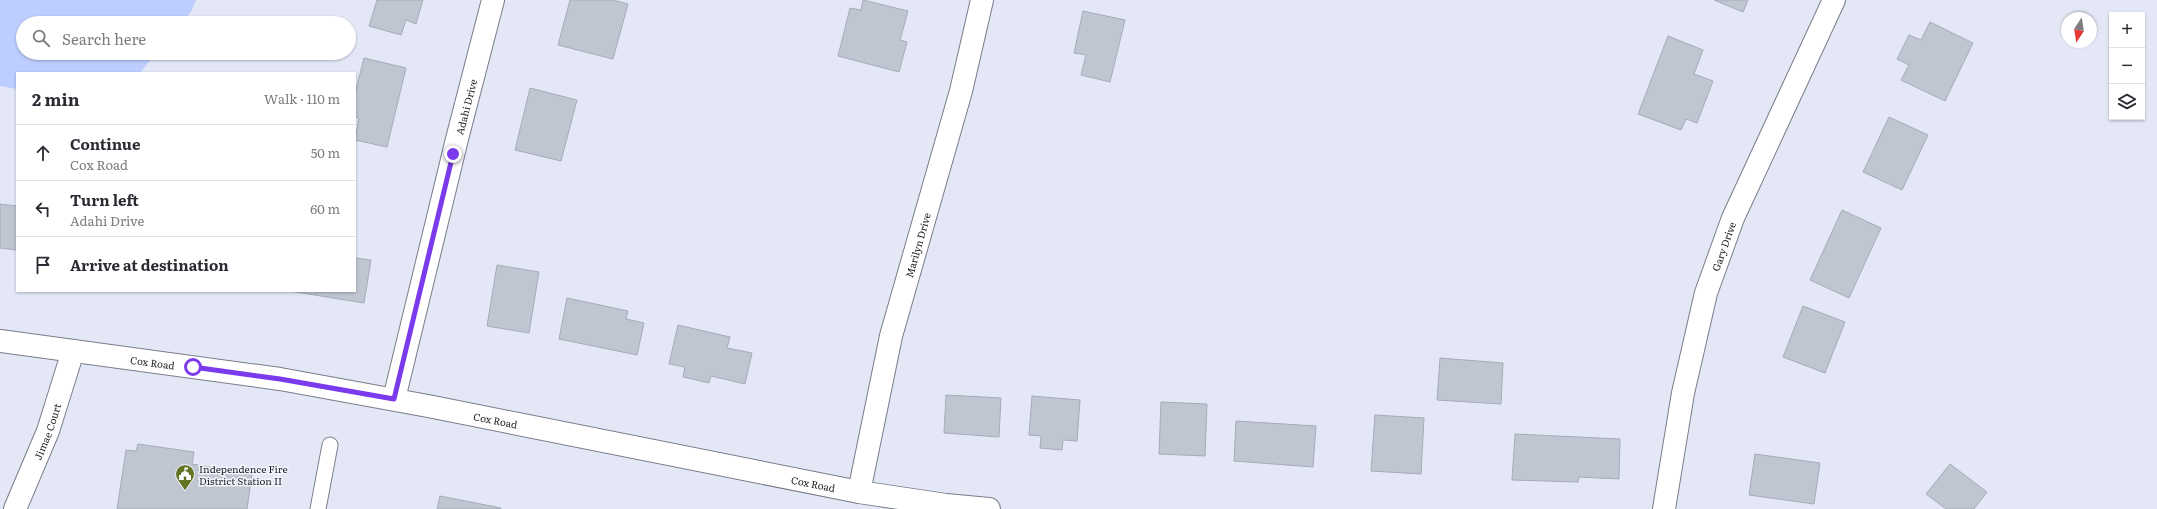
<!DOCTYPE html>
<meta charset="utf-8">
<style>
:root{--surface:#fff;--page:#f2f2f3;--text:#2b2b33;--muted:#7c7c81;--line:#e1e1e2}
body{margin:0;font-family:Literata,serif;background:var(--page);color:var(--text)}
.controls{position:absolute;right:12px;top:12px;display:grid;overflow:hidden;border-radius:0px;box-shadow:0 1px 3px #0004}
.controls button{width:36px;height:36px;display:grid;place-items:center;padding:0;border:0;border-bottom:1px solid var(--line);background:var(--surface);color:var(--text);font:20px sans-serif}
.compass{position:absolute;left:2061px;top:12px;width:36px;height:36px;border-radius:50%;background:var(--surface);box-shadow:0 1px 3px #0004;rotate:192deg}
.stop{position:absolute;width:12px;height:12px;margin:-9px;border:3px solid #7c3aed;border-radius:50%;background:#fff}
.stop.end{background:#7c3aed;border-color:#fff;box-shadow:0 1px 4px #0008}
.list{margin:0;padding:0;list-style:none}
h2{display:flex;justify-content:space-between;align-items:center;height:52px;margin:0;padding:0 16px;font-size:17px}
h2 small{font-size:13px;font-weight:400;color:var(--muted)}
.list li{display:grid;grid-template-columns:26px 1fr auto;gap:12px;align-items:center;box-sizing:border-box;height:56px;padding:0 16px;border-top:1px solid var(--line)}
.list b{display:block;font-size:15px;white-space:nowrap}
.list p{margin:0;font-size:13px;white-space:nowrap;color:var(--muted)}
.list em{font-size:13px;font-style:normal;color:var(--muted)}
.icon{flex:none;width:22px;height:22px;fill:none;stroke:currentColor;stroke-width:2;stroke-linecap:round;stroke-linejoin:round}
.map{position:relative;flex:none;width:2157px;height:509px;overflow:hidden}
.search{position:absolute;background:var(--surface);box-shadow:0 1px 3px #0004;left:16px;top:16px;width:340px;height:44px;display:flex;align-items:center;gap:10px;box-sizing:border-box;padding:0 14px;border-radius:22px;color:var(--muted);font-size:15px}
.panel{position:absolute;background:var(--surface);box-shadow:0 1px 3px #0004;left:16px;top:72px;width:340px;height:220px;border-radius:0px}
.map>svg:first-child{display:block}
</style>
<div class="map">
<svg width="2157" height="509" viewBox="0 0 2157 509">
<rect width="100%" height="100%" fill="#e4e8f6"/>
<!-- green -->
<path fill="#bdcdff" d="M0,0H196L191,12L182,23H23V53H156L140,73H17V89L0,86Z"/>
<!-- building -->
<g fill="#c0c5d2" stroke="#a7abb8">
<path d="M377,0H423L416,24L406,20L401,35L369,26Z"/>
<path d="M570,0H613L628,4L613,59L558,45Z"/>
<path d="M863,0L908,11L900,40L907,42L899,72L838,56L850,8L861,10Z"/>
<path d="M1714,0H1748L1743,12Z"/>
<path d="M1083,11L1125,20L1110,82L1081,75L1086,55L1074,53Z"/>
<path d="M1930,22L1973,43L1945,101L1901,80L1909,65L1897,59L1909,35L1921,40Z"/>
<path d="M1668,36L1703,50L1694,74L1713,81L1697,123L1686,119L1681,130L1638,114Z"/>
<path d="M364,58L406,68L387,147L355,140L359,118L355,117V94Z"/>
<path d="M530,88L577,100L561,161L515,150Z"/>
<path d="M1889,117L1928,135L1902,190L1863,172Z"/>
<path d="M0,204L17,206V250L0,248Z"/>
<path d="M1842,210L1881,228L1849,298L1810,280Z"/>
<path d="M355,258L371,260L364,303L290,291H355Z"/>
<path d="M497,265L539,272L529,333L487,326Z"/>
<path d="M567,298L628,311L626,319L644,323L637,355L559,339Z"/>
<path d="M1803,306L1845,322L1825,373L1783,357Z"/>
<path d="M678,325L730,337L727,348L752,353L745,384L711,376L709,383L683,377L685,367L669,364Z"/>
<path d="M1440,358L1503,363L1501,404L1437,400Z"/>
<path d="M946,395L1001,398L999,437L944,433Z"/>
<path d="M1032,396L1080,400L1077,441L1063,440L1062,450L1040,448L1041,436L1029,435Z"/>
<path d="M1161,402L1207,404L1205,456L1159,454Z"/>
<path d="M1375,415L1424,418L1421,474L1371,471Z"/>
<path d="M1236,421L1316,426L1313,467L1234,461Z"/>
<path d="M1515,434L1620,439L1619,479L1579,477L1578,482L1512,480Z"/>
<path d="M138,444L194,452L192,464L252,474L247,509H117L126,450L136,451Z"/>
<path d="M1755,454L1820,463L1814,504L1749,495Z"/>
<path d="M1950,464L1987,492L1974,509H1946L1926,494Z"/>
<path d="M440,496L501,508V509H437Z"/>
</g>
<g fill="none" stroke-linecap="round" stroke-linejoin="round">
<defs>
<path id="service" d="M318,509L330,445"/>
<g id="minor">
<path id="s1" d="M394,399L457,139L493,0"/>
<path id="s2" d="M859,492L891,336L961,91L982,0"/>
<path id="s3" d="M15,509L48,431L73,351"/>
<path id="s4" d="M1664,509L1683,393L1706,293L1733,218L1834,0"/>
</g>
<g id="tertiary">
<path id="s5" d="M0,341L280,379L428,406L859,492L946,505L989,509"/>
</g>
</defs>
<!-- service casing -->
<use href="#service" stroke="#797d89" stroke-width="17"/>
<!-- minor casing -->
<use href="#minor" stroke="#797d89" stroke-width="24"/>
<!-- tertiary casing -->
<use href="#tertiary" stroke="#797d89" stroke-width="24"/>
<!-- service -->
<use href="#service" stroke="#fff" stroke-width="15"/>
<!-- minor -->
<use href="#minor" stroke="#fff" stroke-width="22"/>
<!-- tertiary -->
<use href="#tertiary" stroke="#fff" stroke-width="22"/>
</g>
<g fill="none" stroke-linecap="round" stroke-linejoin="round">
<!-- route -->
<path stroke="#7c3aed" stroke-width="5" d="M193,367L280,379L394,399L453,154"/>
</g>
<!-- icons -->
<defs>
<symbol id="civic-pin" viewBox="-11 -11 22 30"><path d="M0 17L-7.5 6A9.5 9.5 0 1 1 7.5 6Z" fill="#627422" stroke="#f3f6fe"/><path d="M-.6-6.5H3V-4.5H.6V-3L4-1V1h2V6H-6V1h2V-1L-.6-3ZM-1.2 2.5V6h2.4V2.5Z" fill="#fff"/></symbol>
</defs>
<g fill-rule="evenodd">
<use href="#civic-pin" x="174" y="463" width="22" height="30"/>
</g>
<g text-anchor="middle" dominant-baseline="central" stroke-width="3" stroke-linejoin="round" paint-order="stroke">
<!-- street labels -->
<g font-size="10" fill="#1e1f24" stroke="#f3f6fe">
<text stroke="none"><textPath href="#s1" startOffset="301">Adahi Drive</textPath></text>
<text stroke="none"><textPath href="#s2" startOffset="254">Marilyn Drive</textPath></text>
<text stroke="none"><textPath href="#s4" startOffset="270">Gary Drive</textPath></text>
<text stroke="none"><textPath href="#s5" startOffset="154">Cox Road</textPath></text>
<text stroke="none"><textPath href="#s5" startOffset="502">Cox Road</textPath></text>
<text stroke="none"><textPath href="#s3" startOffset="84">Jimae Court</textPath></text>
<text stroke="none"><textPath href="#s5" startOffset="826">Cox Road</textPath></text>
</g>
<!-- poi labels -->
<g font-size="10" fill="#1e1f24" stroke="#f3f6fe" text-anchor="start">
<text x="199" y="468">Independence Fire<tspan x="199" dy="12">District Station II</tspan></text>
</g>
</g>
</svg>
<div class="controls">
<button>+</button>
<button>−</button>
<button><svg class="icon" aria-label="layers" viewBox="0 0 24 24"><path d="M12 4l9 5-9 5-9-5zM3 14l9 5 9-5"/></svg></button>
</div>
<svg class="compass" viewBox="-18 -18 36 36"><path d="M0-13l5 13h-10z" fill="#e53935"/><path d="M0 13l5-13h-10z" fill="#7c7c81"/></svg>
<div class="stop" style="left:193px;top:367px"></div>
<div class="stop end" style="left:453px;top:154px"></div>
<div class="search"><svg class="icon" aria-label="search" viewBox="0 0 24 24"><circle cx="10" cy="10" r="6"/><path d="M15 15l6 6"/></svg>Search here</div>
<section class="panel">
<h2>2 min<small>Walk · 110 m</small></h2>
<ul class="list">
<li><svg class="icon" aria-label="ahead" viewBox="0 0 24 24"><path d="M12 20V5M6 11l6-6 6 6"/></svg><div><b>Continue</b><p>Cox Road</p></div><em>50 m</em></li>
<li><svg class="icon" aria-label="left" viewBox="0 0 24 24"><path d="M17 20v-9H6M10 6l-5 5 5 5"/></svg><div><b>Turn left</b><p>Adahi Drive</p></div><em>60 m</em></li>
<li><svg class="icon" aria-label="arrive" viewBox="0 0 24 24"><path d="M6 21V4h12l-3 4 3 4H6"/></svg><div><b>Arrive at destination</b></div></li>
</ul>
</section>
</div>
